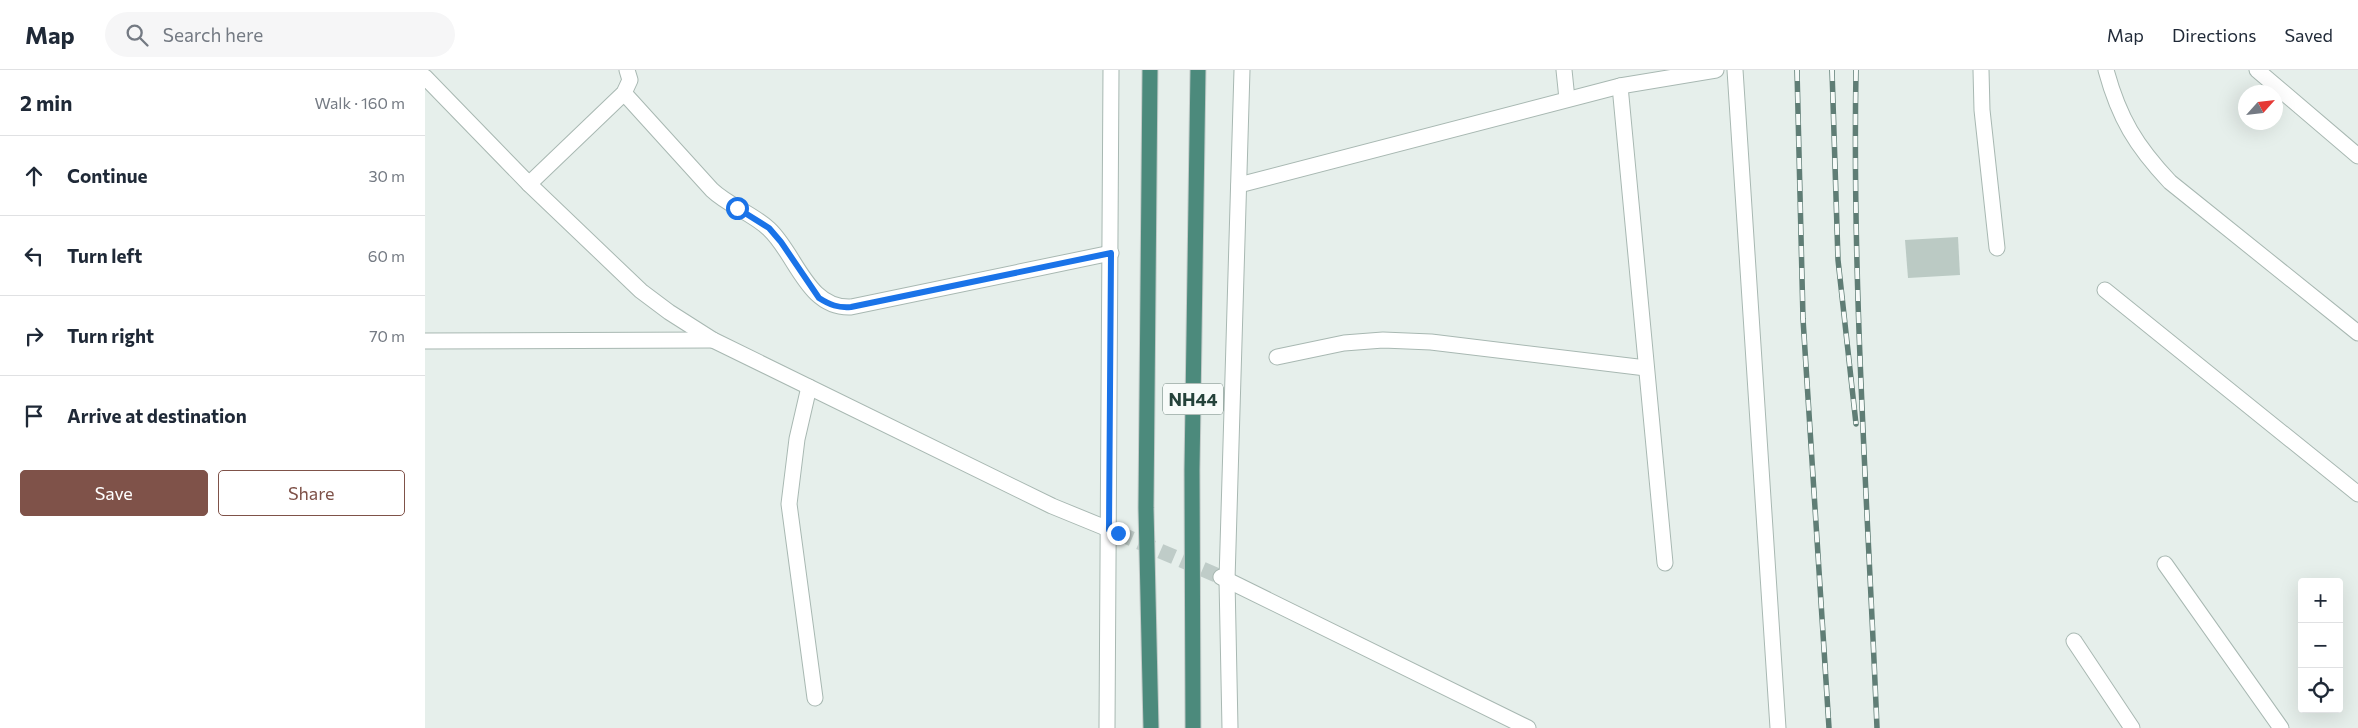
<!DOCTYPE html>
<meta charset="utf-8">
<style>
:root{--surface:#fff;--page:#f6f6f7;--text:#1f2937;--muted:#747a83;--line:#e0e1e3;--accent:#7f5249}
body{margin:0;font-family:Commissioner,sans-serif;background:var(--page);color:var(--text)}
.controls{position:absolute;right:15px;bottom:15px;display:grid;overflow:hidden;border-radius:5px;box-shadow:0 5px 20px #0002}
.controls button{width:45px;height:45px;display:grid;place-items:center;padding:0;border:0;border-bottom:1px solid var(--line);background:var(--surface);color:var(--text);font:25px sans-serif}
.compass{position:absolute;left:1813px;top:15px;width:45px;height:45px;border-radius:50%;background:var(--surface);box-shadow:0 5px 20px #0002;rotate:63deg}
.stop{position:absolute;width:15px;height:15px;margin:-11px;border:4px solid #1a73e8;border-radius:50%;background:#fff}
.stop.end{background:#1a73e8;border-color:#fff;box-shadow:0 1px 5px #0008}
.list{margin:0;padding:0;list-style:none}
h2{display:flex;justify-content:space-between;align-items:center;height:65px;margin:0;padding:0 20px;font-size:21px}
h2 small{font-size:16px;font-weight:400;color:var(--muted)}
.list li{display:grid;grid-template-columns:32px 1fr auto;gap:15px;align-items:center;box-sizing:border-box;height:80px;padding:0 20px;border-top:1px solid var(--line)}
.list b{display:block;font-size:19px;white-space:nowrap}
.list em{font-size:16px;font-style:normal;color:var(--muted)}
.actions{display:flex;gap:10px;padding:15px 20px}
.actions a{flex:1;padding:11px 0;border:1px solid var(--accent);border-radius:5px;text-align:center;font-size:18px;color:var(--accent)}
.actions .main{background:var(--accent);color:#fff}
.icon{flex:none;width:28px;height:28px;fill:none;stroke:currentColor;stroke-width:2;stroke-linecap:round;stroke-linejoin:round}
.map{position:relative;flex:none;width:1933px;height:658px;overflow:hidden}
header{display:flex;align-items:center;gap:30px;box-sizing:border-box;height:70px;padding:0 25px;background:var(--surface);border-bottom:1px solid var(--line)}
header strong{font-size:24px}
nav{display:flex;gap:28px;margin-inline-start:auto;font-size:18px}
.search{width:350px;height:45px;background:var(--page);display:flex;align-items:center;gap:12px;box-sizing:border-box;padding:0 18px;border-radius:28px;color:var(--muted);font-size:19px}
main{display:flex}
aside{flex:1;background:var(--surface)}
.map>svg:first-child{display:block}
</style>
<header>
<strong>Map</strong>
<div class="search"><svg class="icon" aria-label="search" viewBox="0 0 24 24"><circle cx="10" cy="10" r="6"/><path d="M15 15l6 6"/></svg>Search here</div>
<nav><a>Map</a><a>Directions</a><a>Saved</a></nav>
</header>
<main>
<aside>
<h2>2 min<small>Walk · 160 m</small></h2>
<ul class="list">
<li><svg class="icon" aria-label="ahead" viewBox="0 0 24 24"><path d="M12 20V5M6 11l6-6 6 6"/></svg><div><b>Continue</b></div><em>30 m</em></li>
<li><svg class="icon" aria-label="left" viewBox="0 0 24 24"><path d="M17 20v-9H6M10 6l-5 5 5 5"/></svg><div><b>Turn left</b></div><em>60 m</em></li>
<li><svg class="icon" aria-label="right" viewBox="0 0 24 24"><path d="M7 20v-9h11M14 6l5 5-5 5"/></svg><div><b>Turn right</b></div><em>70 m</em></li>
<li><svg class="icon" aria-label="arrive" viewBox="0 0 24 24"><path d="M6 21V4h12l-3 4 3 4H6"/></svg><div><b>Arrive at destination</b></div></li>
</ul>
<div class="actions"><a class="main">Save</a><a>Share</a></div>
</aside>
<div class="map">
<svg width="1933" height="658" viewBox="0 0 1933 658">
<rect width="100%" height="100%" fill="#e6efeb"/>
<!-- building -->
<path fill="#bbcac4" d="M1533,167L1535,205L1483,208L1480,170Z"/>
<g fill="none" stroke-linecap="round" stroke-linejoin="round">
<!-- minor-tunnel -->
<path stroke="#bfccc8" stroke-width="15" stroke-dasharray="15 8" stroke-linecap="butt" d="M693,463L796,507"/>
<defs>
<g id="minor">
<path d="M1139,0L1142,29"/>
<path d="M1310,0L1353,658"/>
<path d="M1556,0L1557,40L1572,178"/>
<path d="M1681,0C1694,48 1711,76 1745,112L1933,263"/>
<path d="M1832,0L1933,86"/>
<path d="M0,7L104,114L216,221L244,242L288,270L627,436L693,463"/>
<path d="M1195,16L1240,493"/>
<path d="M199,23L287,120C304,136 327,143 344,159C371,184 382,239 426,237L686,183"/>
<path d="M104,114L199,23L205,10L202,0"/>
<path d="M814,115L1195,16L1291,0"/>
<path d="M1680,220L1933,424"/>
<path d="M0,271L288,270"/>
<path d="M852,287L919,273L958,270L1006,272L1221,298"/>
<path d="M384,317L372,369L364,434L390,628"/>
<path d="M1740,494L1856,658"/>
<path d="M796,507L1103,658"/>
<path d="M1649,571L1707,658"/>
<path d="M682,658L686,0"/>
<path d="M805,658L802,510L817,0"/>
</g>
<g id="trunk">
<path d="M725,0L721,438L726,658"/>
<path d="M768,658L767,400L773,0"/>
</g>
</defs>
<!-- minor casing -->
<use href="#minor" stroke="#a8b8b2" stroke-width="17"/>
<!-- trunk casing -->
<use href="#trunk" stroke="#c2cac8" stroke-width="17"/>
<!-- minor -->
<use href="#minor" stroke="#fff" stroke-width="15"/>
<!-- trunk -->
<use href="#trunk" stroke="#4c8a7c" stroke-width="15"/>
<defs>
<g id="rail">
<path d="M1372,0L1378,249L1404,658"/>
<path d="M1407,0L1413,190L1431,354"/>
<path d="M1431,0C1427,219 1443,439 1452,658"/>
</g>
</defs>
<!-- rail casing -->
<use href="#rail" stroke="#5f7d75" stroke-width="5.5"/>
<!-- rail -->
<use href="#rail" stroke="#f7fbf9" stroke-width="4" stroke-dasharray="11" stroke-linecap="butt"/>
</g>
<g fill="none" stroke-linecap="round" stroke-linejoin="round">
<!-- route -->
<path stroke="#1a73e8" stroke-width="6" d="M312,138L344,158L356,172L394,228C405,235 413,238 426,237L686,183L684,460L693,463"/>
</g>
<g text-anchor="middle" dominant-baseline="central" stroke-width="5" stroke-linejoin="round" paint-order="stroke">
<!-- shield labels -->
<rect fill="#f7fbf9" stroke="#637a73" stroke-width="1" x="738" y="313.5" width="60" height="31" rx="4"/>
<g font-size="18" font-weight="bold" fill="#24423a">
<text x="768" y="329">NH44</text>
</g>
</g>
</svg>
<div class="controls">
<button>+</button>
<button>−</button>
<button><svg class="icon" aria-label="locate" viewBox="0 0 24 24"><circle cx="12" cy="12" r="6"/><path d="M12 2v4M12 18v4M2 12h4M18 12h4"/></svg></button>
</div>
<svg class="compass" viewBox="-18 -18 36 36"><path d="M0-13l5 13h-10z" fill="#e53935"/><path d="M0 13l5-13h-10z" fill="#747a83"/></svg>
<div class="stop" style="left:312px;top:138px"></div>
<div class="stop end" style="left:693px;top:463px"></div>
</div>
</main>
